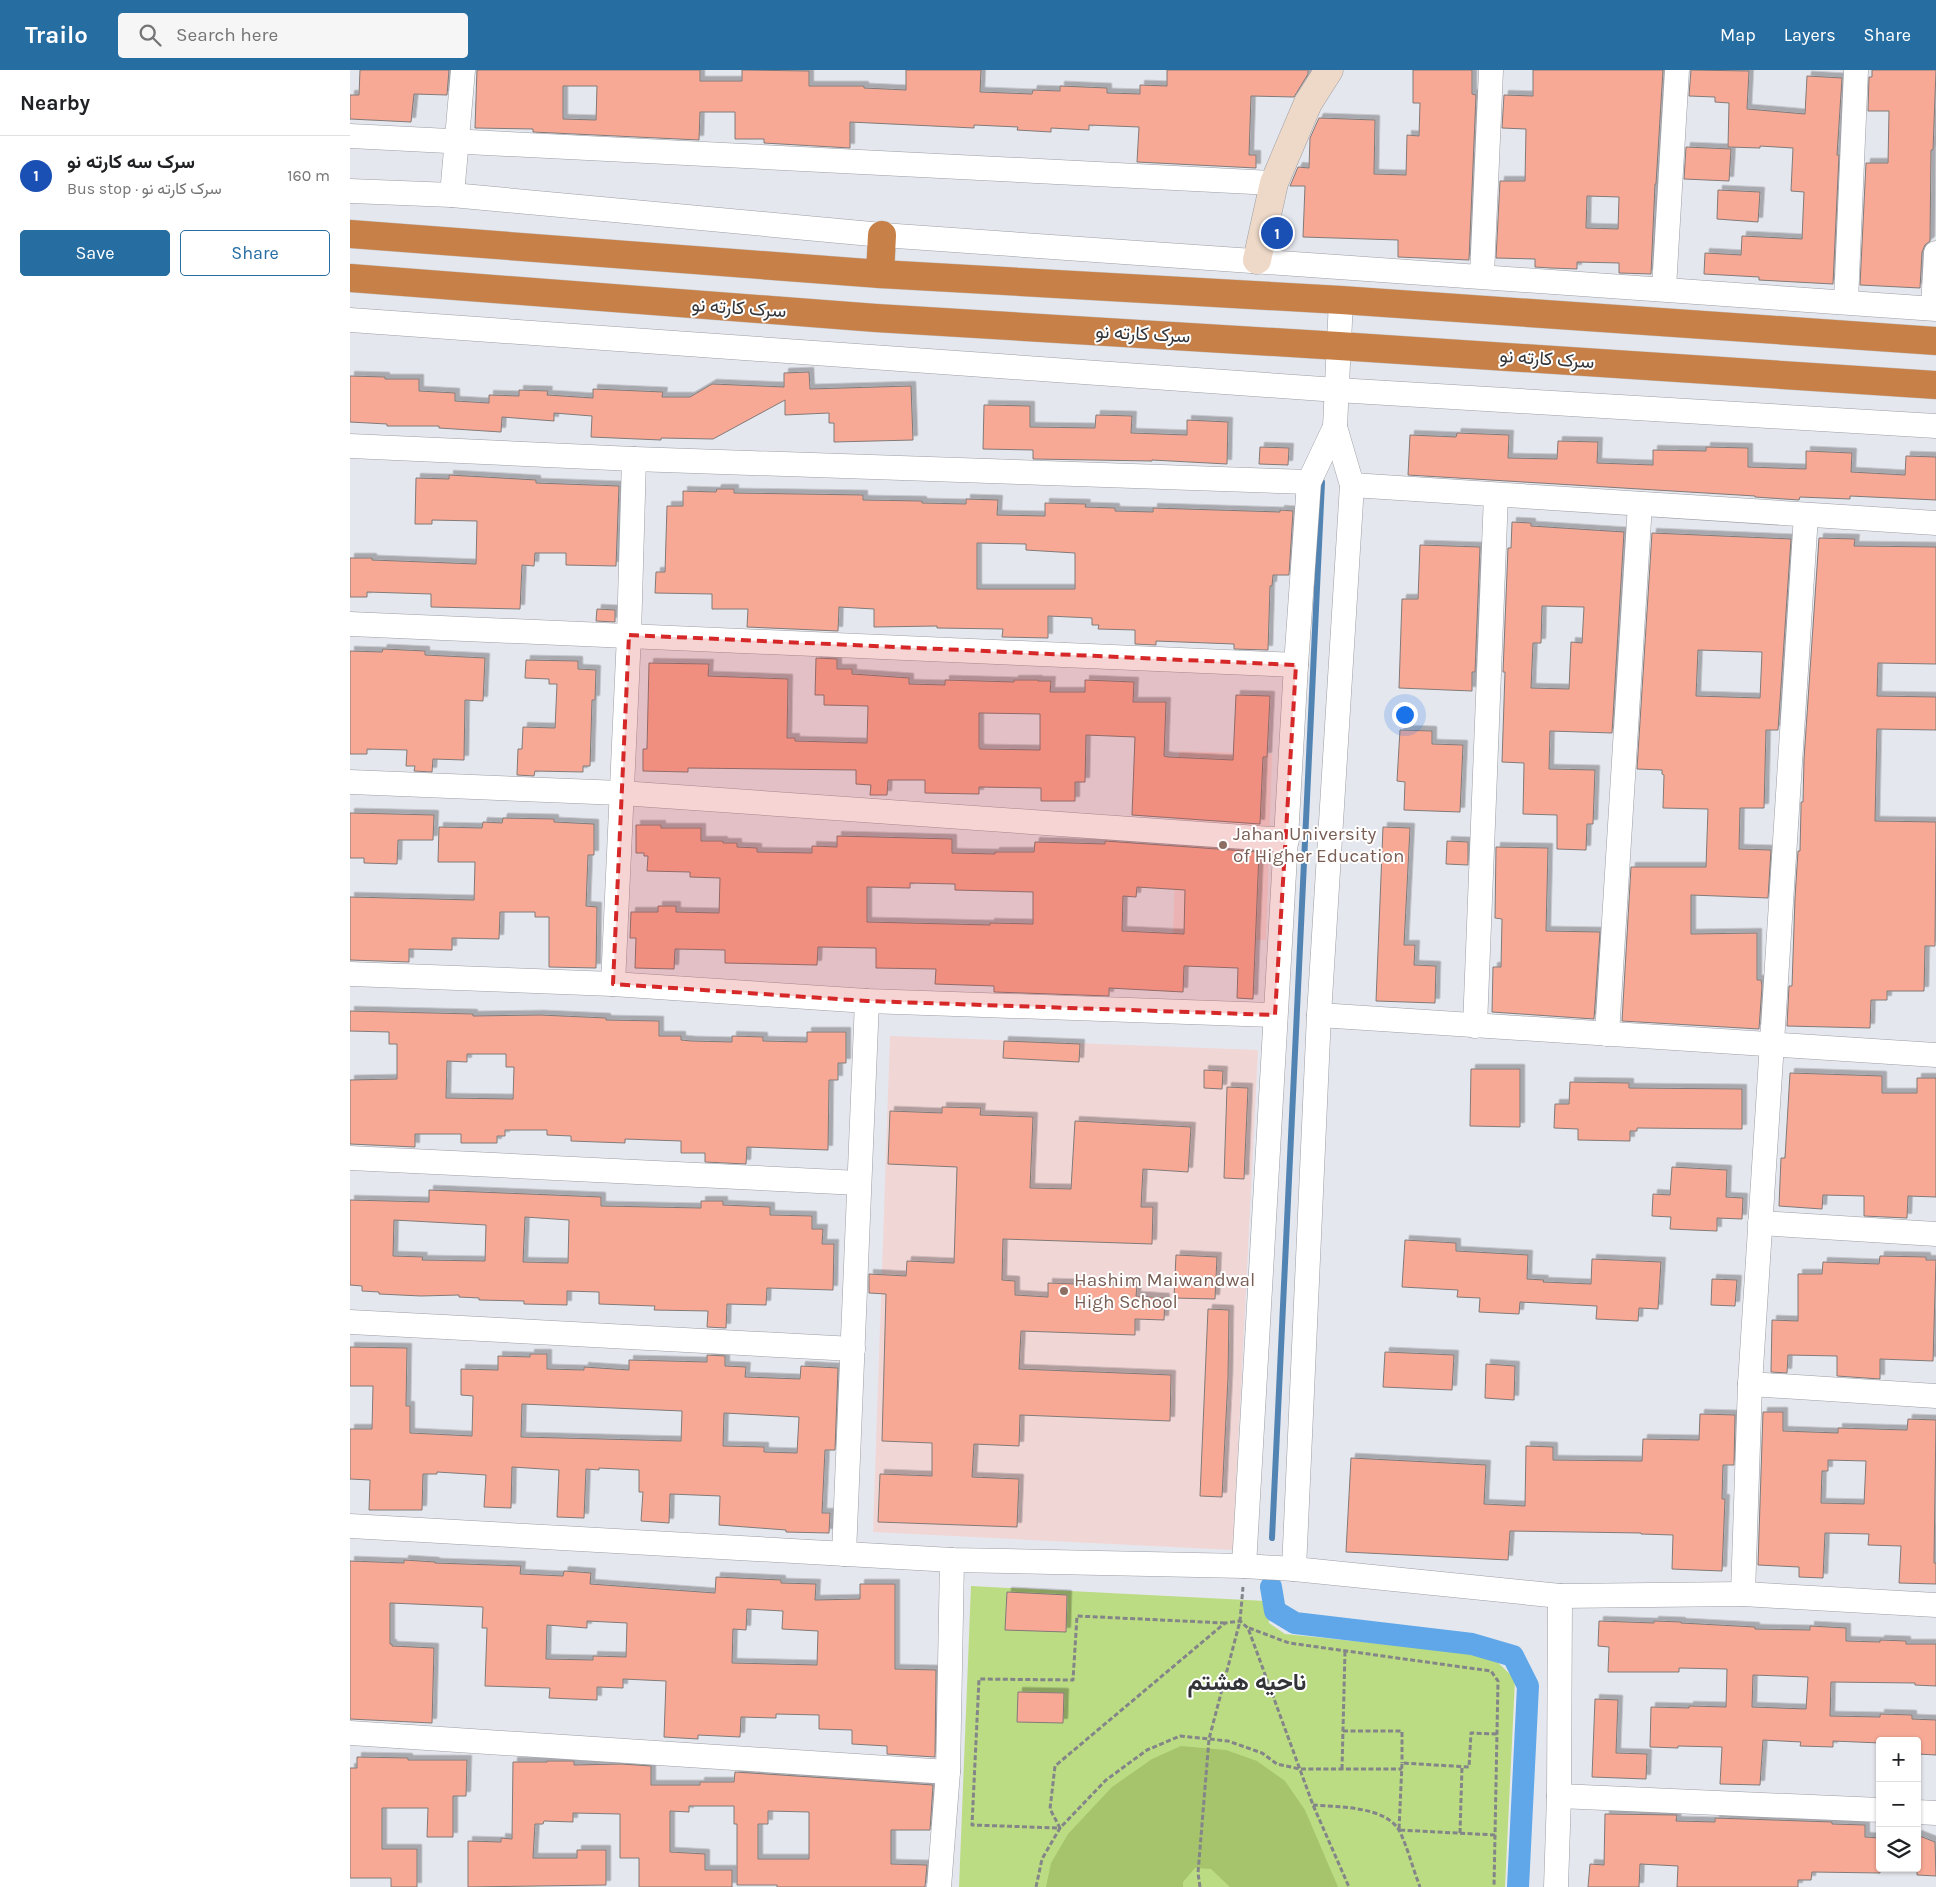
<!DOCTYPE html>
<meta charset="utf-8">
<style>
:root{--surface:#fff;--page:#f6f6f6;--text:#202124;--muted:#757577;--line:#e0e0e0;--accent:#266da2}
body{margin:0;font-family:Karla,Vazirmatn,sans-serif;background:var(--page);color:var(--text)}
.controls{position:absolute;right:15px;bottom:15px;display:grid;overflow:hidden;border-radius:5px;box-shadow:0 1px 4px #0004}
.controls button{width:45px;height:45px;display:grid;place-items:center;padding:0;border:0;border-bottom:1px solid var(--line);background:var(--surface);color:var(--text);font:25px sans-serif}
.you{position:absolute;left:1054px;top:644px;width:18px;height:18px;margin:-12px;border:4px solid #fff;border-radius:50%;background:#1a73e8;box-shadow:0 0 0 8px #1a73e833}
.badge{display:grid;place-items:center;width:32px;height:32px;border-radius:50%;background:var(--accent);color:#fff;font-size:16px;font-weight:700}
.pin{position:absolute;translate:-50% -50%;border:2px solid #fff;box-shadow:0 1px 5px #0006}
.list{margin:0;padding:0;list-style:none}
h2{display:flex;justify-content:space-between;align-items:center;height:65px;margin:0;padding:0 20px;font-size:21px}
h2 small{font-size:16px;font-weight:400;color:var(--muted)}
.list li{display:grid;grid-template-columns:32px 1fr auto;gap:15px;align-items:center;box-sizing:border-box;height:80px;padding:0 20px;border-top:1px solid var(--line)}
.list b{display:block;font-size:19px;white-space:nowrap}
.list p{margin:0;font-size:16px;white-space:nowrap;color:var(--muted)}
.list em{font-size:16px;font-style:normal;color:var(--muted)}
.actions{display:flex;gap:10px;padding:15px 20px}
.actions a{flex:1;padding:11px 0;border:1px solid var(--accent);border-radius:5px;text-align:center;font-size:18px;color:var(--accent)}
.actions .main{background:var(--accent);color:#fff}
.icon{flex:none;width:28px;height:28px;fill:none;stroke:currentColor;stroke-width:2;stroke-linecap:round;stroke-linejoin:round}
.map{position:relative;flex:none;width:1586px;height:1817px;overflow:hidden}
header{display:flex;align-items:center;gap:30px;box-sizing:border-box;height:70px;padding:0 25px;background:var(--accent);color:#fff}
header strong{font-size:24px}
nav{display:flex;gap:28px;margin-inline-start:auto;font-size:18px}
.search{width:350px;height:45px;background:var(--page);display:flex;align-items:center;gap:12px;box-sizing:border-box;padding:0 18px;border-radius:5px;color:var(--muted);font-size:19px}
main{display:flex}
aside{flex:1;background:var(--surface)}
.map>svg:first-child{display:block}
</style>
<header>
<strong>Trailo</strong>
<div class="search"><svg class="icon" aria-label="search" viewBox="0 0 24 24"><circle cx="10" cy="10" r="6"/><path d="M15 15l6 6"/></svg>Search here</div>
<nav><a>Map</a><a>Layers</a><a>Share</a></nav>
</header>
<main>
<aside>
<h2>Nearby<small></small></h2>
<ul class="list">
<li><span class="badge" style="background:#1a4fb4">1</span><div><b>سرک سه کارته نو</b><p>Bus stop · سرک کارته نو</p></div><em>160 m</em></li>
</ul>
<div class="actions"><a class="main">Save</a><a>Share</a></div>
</aside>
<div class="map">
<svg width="1586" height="1817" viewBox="0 0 1586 1817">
<defs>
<filter id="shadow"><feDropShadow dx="4.5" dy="-4.5" stdDeviation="0" flood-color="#0004"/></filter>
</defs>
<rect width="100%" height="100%" fill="#e5e7ee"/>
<!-- commercial -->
<g fill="#f1d6d6">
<path d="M829,681L922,684L916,870L823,867Z"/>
<path d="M540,966L908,980L883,1480L523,1462Z"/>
</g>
<!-- green -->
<path fill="#bcdc83" d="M621,1516L916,1531L919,1553L935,1564L1140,1585L1165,1609L1155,1817H609Z"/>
<!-- forest -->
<path fill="#a5c46c" d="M831,1676L876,1680L907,1691L935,1711L955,1740L988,1817H880L861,1799L845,1798L833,1812V1817H696L701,1793L718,1764L762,1717L802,1689Z"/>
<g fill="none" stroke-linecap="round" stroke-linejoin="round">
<!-- stream -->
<path stroke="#5284b3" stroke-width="6" d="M922,1468L972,412"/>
<!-- canal -->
<path stroke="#5fa7e8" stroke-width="22" d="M921,1517L925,1541L945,1553L1122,1574L1163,1586L1178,1616L1168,1817"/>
</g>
<!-- building -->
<g fill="#f7a996" stroke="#827a78" fill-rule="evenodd" filter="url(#shadow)">
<path d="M10,0H99L97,25L64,24L61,52L0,49V25H9Z"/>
<path d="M127,0H350V11H392V0L459,1V16H514V18L556,20V0H631L630,22L682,24L683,20L710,21V16L757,18V23L790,24V15L817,16V0H958V4L944,27L901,26L899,85H906V98L787,92L789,57L739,55V60L701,58V62L667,60L668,57L624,55V58L500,52V78L414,73V69H385V42H350L349,70L183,62V59L125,58ZM213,16H247L246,50L213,49Z"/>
<path d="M1063,0H1122V24L1126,25L1119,190L1048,187V170L953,167L955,116H940L948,97L959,98L960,68L969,48L1025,50L1024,104L1056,105L1057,65L1069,66L1070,33H1063Z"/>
<path d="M1183,0H1313L1306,114H1305L1301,204L1269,203V193L1227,192V199L1201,198L1185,197V189L1146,188L1150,111H1175L1176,59L1152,58L1154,25L1183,26ZM1237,126L1269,127L1268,159L1236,158Z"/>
<path d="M1341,0L1399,1L1397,39L1455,44L1457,6L1492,8L1487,85H1489L1483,214L1409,210V207L1354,204L1355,183L1391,185L1392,166L1452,169L1454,122L1441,121L1443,78L1410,76V78L1378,77L1379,33L1365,32V27L1339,26Z"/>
<path d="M1522,0H1586L1583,80H1581L1580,171L1575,175L1572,182L1570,218L1510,215L1516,93H1538L1539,41H1518L1519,7H1522Z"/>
<path d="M1336,77L1381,79L1379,111L1334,109Z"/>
<path d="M1368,120L1410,122L1408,152L1367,149Z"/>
<path d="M459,302L460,319L561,316L563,370L484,372V353H479V343L435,345V330L363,369L311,368V370L241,367L242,346L204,343V351L152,347L151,362L89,358V356H37V354L0,352V306L35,307V309H69V321L105,323V331L139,333V325L169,326V320L198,321L197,325L243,328V319L313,322L312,327H340L362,314L434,317V303Z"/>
<path d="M634,335L680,336V357L745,358L746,345L782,346L781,363L837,365V350L878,352L877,394L802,390V391L683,389V380L633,379Z"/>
<path d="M1107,363L1159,365L1158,388L1207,389L1208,371L1248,372L1247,393L1303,395V380L1356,381V377L1398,378V397L1456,399V381L1502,383L1501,402L1555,405L1556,386L1586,387V430L1500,426V429L1450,427L1449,430L1405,427V426L1058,405L1060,365L1106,367Z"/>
<path d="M910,377L939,378L938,395L909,394Z"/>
<path d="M99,405L186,410V413L269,416L266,496L216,495V483H185L184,496L172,495L170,539L81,537V524L17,522V527H0V488H22V490L126,494L127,451L82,450V454H65L66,408L99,409Z"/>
<path d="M367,419H384V423L513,425V430L572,431V433L616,434V429L648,430L647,445L695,446V433L736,434L735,437L765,438V441L803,442V438L930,442V440L943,441L939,505H923L922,516H920L918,580L884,579V574L806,571V575L785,574V560L748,559L749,555H742V548L698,546V568L652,567L653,559L587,558V556L524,557V539L489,537L488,561L397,557L398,539H362V524L305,523L306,502H315L317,436H333V421L366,422ZM627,473L676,474V480L725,483V519H627Z"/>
<path d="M1162,452L1181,453V456L1274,462L1262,663L1200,661L1199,699L1245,700L1243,754H1237L1236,780L1207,779V745L1173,744L1174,693L1152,692L1155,602H1153L1158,478H1161ZM1192,536L1234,537L1232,573L1221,572L1219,619L1181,618L1183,573H1191Z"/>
<path d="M1302,463L1441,469L1428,660H1416L1414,738H1390L1389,779L1421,780L1418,828L1341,825V864L1407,863V910H1411L1412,916L1409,959L1272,951L1281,797H1356L1358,739L1313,738L1314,705L1312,704V700L1287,699ZM1348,580L1412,582L1410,628L1346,626Z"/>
<path d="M1469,468L1505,469L1504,476L1586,477V594L1528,593L1527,626L1586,627V660L1527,659L1525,751L1586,752L1585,876H1575L1574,921H1537V930H1521L1520,958L1437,956L1439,916H1442L1445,828L1448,781H1450L1451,738V732H1453L1454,689Z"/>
<path d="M1070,475L1130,477L1125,602H1122V621L1049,618L1052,529H1068Z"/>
<path d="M247,539L265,540V552L246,551Z"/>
<path d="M33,579L75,581V585L135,588L133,631L115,630L114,690L83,689L82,702L64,701L65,696H56L57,680L17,679V684H0V581L32,582Z"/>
<path d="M466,588L487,589V599H502V604L559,608V614L595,615V610L664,612V610H688V611H701L700,622H735V610L784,612L783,632H816L814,686L818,687L883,690L886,625L920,626L917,687H913L910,754L782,745L785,667L736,665L735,712H725V731H691V718L629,717V724L575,723V710H538L537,725H520L521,715L506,714V700L338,698V702L293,701V679H297L299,593L359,594L358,606L438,609L437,668H445V671L517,673L518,636L474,635V625H465ZM629,643L690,644V680L630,679L629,677Z"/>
<path d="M176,590L228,591V599L246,600L245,630H242L240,696H233V702L185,701L184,706L167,705L168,679H172L173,657L205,658L207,614H199V609L175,608Z"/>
<path d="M1050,660L1082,661V674L1113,675L1110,742L1054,740L1055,712L1047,711Z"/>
<path d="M0,743L84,745L83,770H48L47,794L14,793V788H0Z"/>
<path d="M153,748L204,749V752L244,754V785H238L236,836L247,837L246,898L199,897V847H185V842H150L149,869L102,868V880L59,879V892L0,890V827L124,830L125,792H88L89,757L132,758L133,752L152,753Z"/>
<path d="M286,755H311V758H351V771H373V773H387V777L407,778V782L462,783V776L487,777V766L602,769V783L645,784V782H684L685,772L755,774V771L909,782L903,929L887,928L888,898L834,896L833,922L759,918V926L644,922V916L585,914L586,899L526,898V878L468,877L467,895L375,893V880L325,879L324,899L285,898L286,868H280L281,842H308V836H326V842L369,843L370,808L340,807V802L297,801L298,786H294V783H286ZM560,813L605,814V820L683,822V854L640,853V855L517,852V817L560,818ZM787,817L835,820L834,864L772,861L773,826L786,827Z"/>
<path d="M1033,757L1060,758L1054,875H1065L1064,895L1086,896L1085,933L1026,931Z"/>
<path d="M1097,771L1118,772V795L1096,794Z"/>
<path d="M1146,777L1198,778L1196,861L1250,862L1244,949L1142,942L1143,897H1151L1152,849L1145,848Z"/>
<path d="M0,941L123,944V946L190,945L256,948V950L309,951V966H331V970L341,971L382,972V966L413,967V971L457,972V962H496V993H488V1010H479L478,1080L397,1077L396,1094L355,1092V1083H331V1071L275,1069V1073L221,1071V1066L197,1065V1060H155V1066H147V1073H111V1064H65V1077L0,1074V1010L47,1009V974H39V962L0,961ZM117,984H156V997H164L163,1029L96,1028L97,991L117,992Z"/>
<path d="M654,971L730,974L729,992L653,988Z"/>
<path d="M1121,999H1170V1057L1120,1056Z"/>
<path d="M854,1000L873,1001L872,1019L854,1018Z"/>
<path d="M1440,1003L1532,1006V1023H1567V1008H1586V1127L1558,1126L1557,1148L1514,1146V1126L1473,1125L1472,1139L1429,1136L1431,1088H1435Z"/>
<path d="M1220,1012L1279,1013V1018L1392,1019V1059L1287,1058V1061H1280V1071L1228,1070V1059L1204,1058L1205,1034H1219Z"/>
<path d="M877,1017L898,1018L894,1109L874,1108Z"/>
<path d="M592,1037L631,1038L630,1045L683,1047L680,1118L721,1119L725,1051L841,1057L838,1102L793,1099L791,1137H803L802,1174L653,1169L652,1210L665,1211V1225L698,1227V1213L787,1216L786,1226L815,1228L814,1250L785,1249V1265L671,1261L669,1299L821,1305L820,1351L670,1345L669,1376L624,1374L622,1407L669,1409L667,1457L528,1452L530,1404L582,1406V1373L532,1371L536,1224L519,1223V1204L556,1206L557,1191L604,1193L607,1097L538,1094L540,1041L592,1043Z"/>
<path d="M1322,1097L1377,1100L1376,1127L1393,1128L1392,1149L1367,1148V1161L1320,1159L1321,1147L1302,1146L1303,1124L1320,1125Z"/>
<path d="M79,1120L251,1127V1136L351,1138V1131H373V1135L420,1137V1145L462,1146V1159H473L472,1174H484L483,1220L417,1218L416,1235L377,1234L376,1258L357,1257L358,1241L304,1240L305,1236L249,1234V1222L217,1221V1235L174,1234V1231L129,1230V1228L109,1227V1225L71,1226L29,1224V1222L12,1221V1216L0,1215V1130L79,1132ZM175,1147L219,1150L218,1193L173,1192ZM44,1150L136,1155L135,1191L72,1190L73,1187L43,1186Z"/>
<path d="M1055,1170L1106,1173V1181L1178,1185L1177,1209L1194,1210L1193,1212L1241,1214L1242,1189L1311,1192L1308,1239L1289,1238L1288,1251L1246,1249L1247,1236L1170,1232L1169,1244L1129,1242L1130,1228L1107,1227L1108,1220L1052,1217Z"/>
<path d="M826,1185L867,1187L865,1229L824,1228Z"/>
<path d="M1530,1186L1576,1187V1190H1586L1583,1291L1530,1289V1309L1487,1306V1286L1438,1285L1437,1303L1421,1302L1422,1250L1448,1251V1204H1472L1473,1192L1529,1194Z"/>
<path d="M1362,1209L1387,1210L1385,1236L1361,1235Z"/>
<path d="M858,1239L879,1240L878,1308L872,1427L850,1426Z"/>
<path d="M0,1277L57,1278L56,1336H60V1363L122,1366L123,1326L111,1325V1299L148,1300V1286L180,1287V1284H197V1299L234,1300V1297L279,1300V1290L357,1292V1285L375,1286V1296L396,1297L395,1307L450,1309L451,1296L488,1298L485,1380H475L472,1443H480L479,1463L436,1462V1460L369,1455L370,1426L320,1424L319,1453L291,1451L293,1422H289V1400L249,1398V1400L236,1399L234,1448L207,1447L209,1400L162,1397L161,1438L134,1437L136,1405L87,1402V1404H73L72,1440H19L20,1410L0,1409V1359H22L23,1316H0ZM172,1334L332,1341L331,1371L171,1367ZM374,1343L449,1347L447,1383L414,1382V1377L373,1376Z"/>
<path d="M1035,1282L1104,1285L1102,1320L1033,1317Z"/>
<path d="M1136,1294L1165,1296L1164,1330L1135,1328Z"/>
<path d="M1413,1342H1433V1361L1488,1363V1358L1557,1360L1558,1349L1586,1350L1584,1493H1586V1514L1549,1513L1551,1476L1518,1475L1519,1464L1475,1463L1473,1508L1449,1507V1497L1408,1495ZM1478,1390L1516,1391L1514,1434L1471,1433L1472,1401H1478Z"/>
<path d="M1350,1344L1385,1345L1384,1395H1373L1372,1429H1375L1372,1501L1322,1499L1323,1465L1291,1464V1463L1160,1461L1158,1490L996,1482L1001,1388L1136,1395L1134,1434L1175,1436L1176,1376L1203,1377V1390L1292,1391L1293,1369L1349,1370Z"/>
<path d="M54,1490L85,1492V1493L171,1496L170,1504L213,1506L214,1501L241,1503L240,1514L365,1523L366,1507L431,1510V1513L466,1514L465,1530L510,1529V1514H545V1599L586,1600L585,1687L537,1684V1676L502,1674V1660L469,1659V1645L426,1644V1648L391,1647L390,1667L348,1665V1669L314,1667L316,1611L273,1609V1618L247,1617V1630L199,1628L200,1618L135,1616L137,1558H132L133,1537L40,1533V1574H42V1576L84,1578L82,1653L0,1649V1491L54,1493ZM397,1539L433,1541L432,1559L468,1561L467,1595L382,1593L383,1559L396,1560ZM237,1551L277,1553L276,1587L243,1586V1590L196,1589L197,1555L237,1558Z"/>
<path d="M657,1522L717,1525L716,1562L655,1560Z"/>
<path d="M1249,1551L1304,1553V1551L1331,1552V1553L1405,1557V1559L1460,1560V1556L1496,1558V1571L1530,1572V1570L1556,1571V1574H1586V1616L1565,1615V1613L1481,1612L1480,1646L1530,1647V1644L1562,1645V1649L1586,1650V1685L1567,1684V1671H1530V1673L1483,1671V1677L1450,1676L1451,1672L1413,1670L1410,1715L1370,1714L1372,1677L1328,1676V1678L1300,1677L1301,1637L1339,1638V1636L1376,1637L1377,1599L1329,1598V1602H1258L1259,1577L1248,1576ZM1403,1605L1458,1607L1456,1639L1402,1637Z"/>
<path d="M668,1622L714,1623L713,1653L667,1652Z"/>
<path d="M1245,1629L1268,1630L1266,1683L1297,1684L1296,1709L1242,1707Z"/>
<path d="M7,1687L58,1688V1690H117L116,1726H103V1767H77L78,1738H32V1779H67V1817H41V1808H0V1698H7Z"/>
<path d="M197,1691H224V1695L271,1694L301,1696V1715H350V1712H384L385,1702L583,1715L580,1760H541V1794L577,1795L575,1817H427V1815H387V1754H384V1736H339V1742L320,1741V1782L355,1784V1800H382V1817H289V1788H270V1744L223,1743V1752L194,1751L193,1754H185L183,1788H227V1780H256V1815L118,1817V1771L151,1772V1768L162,1769L163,1692H197ZM418,1741L459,1742V1789H408V1754H418Z"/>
<path d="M1255,1744L1327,1745L1326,1751L1365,1752V1748L1482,1752V1754L1515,1755V1767L1530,1768V1803L1462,1802L1461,1810H1448V1817H1327L1328,1796L1290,1794L1289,1817H1238L1240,1794L1254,1795Z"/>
<path d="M1567,1765L1585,1772L1586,1806L1567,1805Z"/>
</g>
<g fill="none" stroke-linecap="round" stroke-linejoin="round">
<defs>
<g id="street">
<path d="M0,66L924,113"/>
<path d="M0,121L102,125L532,165L1586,239"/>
<path d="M102,125L113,0"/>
<path d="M1132,205L1141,0"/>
<path d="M1314,218L1327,0"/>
<path d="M1496,231L1506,0"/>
<path d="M1583,238L1586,183"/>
<path d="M0,250L987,320L1586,356"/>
<path d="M0,376L284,389L959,412"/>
<path d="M1002,415L1586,453"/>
<path d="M0,554L946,595"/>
<path d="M0,712L271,723L937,770"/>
<path d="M0,904L263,914L517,931L925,945"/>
<path d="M263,914L279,565L284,389"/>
<path d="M969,945L1586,985"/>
<path d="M1125,956L1146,425"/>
<path d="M1257,964L1290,434"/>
<path d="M0,1088L509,1113"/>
<path d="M1410,1153L1586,1164"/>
<path d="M0,1252L503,1279"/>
<path d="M1400,1314L1586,1326"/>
<path d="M0,1456L602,1490L894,1496L944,1499L1210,1526L1393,1524L1586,1535"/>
<path d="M494,1484L517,931"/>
<path d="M894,1496L946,595L959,412L985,357"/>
<path d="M944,1499L969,945L1002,415L985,357L991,230"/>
<path d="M1393,1524L1400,1314L1456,445"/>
<path d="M0,1663L598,1702"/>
<path d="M1209,1726L1530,1740"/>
<path d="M1567,1742L1586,1743"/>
<path d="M589,1817L598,1702L602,1490"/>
<path d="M1206,1817L1209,1726L1210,1526"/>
</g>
<path id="secondary" d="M907,190L924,113L958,33L979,0"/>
<g id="highway">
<path d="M0,164L530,204L991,230L1586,271"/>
<path d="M530,204L532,165"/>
<path d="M0,208L526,248L989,276L1586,315"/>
</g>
</defs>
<!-- street casing -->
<use href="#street" stroke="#9c9ea4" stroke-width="25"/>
<!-- secondary casing -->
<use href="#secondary" stroke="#9c9ea4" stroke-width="29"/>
<!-- highway casing -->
<use href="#highway" stroke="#c6c6c7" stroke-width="29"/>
<!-- path -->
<g stroke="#838589" stroke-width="3" stroke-dasharray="5 2.5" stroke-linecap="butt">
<path d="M875,1553L727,1546L723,1610L629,1609L622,1755L710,1758L700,1739L705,1696L875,1553L890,1551L898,1558L963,1735L999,1817"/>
<path d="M899,1558L939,1573L1141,1601L1148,1611L1144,1817"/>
<path d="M993,1661H1052V1693"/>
<path d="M992,1699L995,1581"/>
<path d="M963,1735C988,1737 1037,1736 1050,1762C1058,1779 1063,1799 1070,1817"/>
<path d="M1110,1763L1112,1697"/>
<path d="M1145,1765L1049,1760L1052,1693L1119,1697L1121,1663L1147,1664"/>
<path d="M686,1817L692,1789L710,1758L756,1710L797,1680L830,1666L878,1671L912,1683L927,1694L950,1699H1052"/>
<path d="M850,1817L848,1803L859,1669L890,1551L893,1517"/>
</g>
<!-- street -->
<use href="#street" stroke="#fff" stroke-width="24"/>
<!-- secondary -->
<use href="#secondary" stroke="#eed9c8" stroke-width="28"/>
<!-- highway -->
<use href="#highway" stroke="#c78048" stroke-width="28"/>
</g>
<!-- marked area -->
<path fill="#d62828" fill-opacity="0.2" stroke="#d62828" stroke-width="4" stroke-dasharray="10 6" stroke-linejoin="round" d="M279,565L946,595L925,945L517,931L263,914Z"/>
<!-- markers -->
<g fill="#8d6e63" stroke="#fff" stroke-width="2">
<circle cx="873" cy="775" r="5"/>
<circle cx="714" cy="1221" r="5"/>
</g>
<g text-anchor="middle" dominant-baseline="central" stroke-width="4" stroke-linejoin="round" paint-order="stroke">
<!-- street labels -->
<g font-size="19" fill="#333437" stroke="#fff">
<text transform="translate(389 238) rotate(4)">سرک کارته نو</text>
<text transform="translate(793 264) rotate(3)">سرک کارته نو</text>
<text transform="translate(1197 289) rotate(4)">سرک کارته نو</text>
</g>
<!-- education labels -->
<g font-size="19" fill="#785e54" stroke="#fff" text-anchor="start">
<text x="883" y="764">Jahan University<tspan x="883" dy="22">of Higher Education</tspan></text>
<text x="724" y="1210">Hashim Maiwandwal<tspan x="724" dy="22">High School</tspan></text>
</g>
<!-- district labels -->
<g font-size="24" font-weight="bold" fill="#333437" stroke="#fff">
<text x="897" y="1612">ناحیه هشتم</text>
</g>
</g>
</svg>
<div class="controls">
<button>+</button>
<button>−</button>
<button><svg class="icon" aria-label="layers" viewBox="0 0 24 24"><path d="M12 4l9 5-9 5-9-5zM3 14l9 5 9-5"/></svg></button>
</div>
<div class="you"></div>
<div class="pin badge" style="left:927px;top:163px;background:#1a4fb4">1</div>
</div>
</main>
